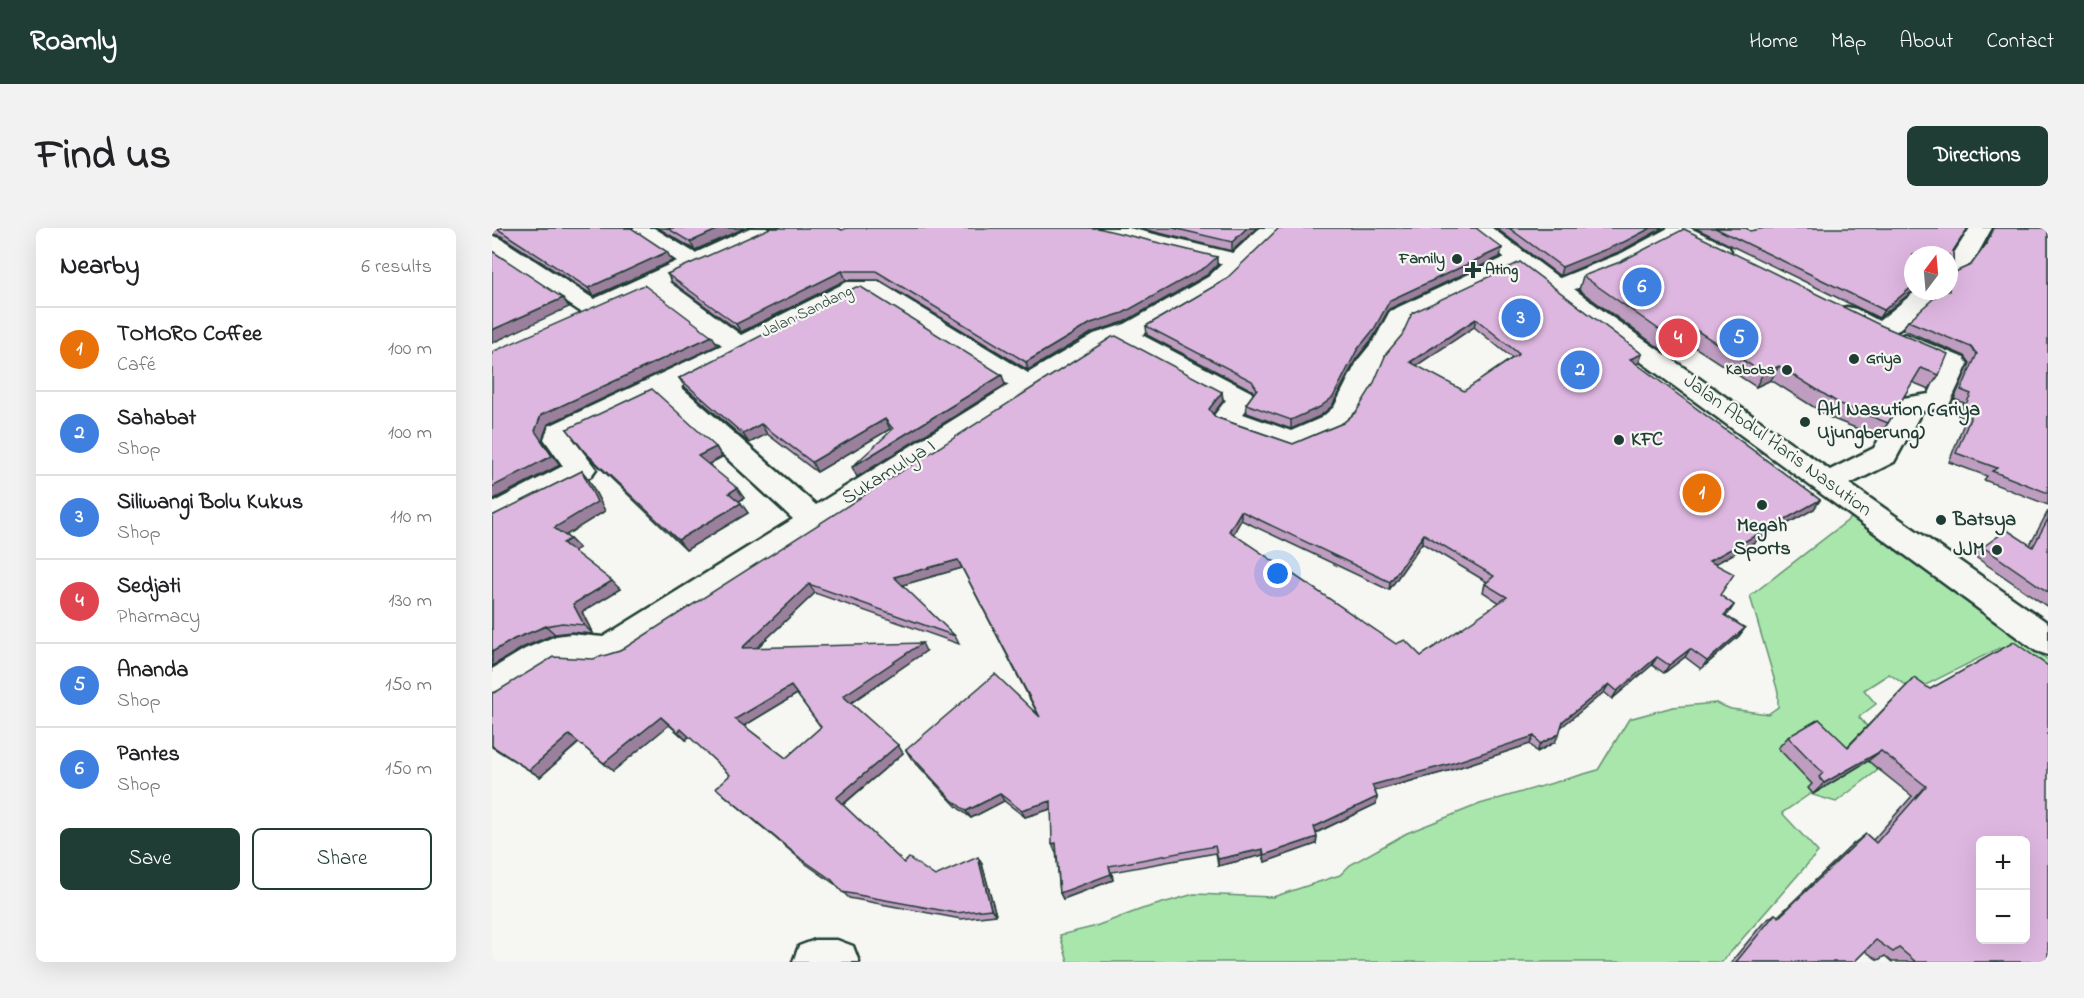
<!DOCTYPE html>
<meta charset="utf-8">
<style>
:root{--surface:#fff;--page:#f2f2f2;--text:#202124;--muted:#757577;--line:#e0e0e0;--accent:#1f3d34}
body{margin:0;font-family:"Indie Flower",sans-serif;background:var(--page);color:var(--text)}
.controls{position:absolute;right:18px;bottom:18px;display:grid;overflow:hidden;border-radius:9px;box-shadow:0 6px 24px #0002}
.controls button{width:54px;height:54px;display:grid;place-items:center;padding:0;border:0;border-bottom:2px solid var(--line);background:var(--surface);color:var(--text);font:30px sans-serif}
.compass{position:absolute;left:1412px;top:18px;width:54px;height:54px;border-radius:50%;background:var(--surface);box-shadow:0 6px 24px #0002;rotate:16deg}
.you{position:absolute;left:786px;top:346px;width:21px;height:21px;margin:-15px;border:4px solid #fff;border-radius:50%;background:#1a73e8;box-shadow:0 0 0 9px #1a73e833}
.badge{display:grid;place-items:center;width:39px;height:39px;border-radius:50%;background:var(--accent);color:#fff;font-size:20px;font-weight:700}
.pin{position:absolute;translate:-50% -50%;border:3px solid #fff;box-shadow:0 2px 6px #0006}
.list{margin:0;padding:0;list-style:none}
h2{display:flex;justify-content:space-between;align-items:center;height:78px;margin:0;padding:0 24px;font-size:26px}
h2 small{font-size:20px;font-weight:400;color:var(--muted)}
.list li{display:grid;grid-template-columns:39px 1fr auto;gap:18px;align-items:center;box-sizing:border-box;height:84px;padding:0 24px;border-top:2px solid var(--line)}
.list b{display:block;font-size:22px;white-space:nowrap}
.list p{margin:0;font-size:20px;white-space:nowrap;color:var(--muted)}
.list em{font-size:20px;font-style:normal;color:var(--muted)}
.actions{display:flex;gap:12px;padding:18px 24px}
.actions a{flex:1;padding:14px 0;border:2px solid var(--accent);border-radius:9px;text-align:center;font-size:21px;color:var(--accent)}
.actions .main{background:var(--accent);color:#fff}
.map{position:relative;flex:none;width:1556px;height:734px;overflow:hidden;border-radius:9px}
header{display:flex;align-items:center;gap:36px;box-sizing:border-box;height:84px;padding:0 30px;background:var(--accent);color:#fff}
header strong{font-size:28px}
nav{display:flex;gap:33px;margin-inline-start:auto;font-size:21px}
.intro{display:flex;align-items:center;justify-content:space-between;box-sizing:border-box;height:144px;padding:0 36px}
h1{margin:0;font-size:42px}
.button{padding:15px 27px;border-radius:9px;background:var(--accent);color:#fff;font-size:21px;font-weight:700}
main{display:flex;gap:36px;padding:0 36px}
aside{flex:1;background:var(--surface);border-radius:9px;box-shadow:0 6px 24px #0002}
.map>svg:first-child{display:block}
</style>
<header>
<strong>Roamly</strong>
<nav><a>Home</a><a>Map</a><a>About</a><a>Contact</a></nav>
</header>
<div class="intro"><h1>Find us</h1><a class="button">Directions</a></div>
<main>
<aside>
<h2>Nearby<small>6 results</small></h2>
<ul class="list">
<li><span class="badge" style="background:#e8710a">1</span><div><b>TOMORO Coffee</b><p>Café</p></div><em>100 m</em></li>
<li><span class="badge" style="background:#3f7fe0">2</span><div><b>Sahabat</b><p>Shop</p></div><em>100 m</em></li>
<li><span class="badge" style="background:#3f7fe0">3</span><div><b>Siliwangi Bolu Kukus</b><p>Shop</p></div><em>110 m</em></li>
<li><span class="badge" style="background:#e0444e">4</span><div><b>Sedjati</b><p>Pharmacy</p></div><em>130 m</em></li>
<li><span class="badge" style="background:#3f7fe0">5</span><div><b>Ananda</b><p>Shop</p></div><em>150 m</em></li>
<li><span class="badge" style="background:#3f7fe0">6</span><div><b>Pantes</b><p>Shop</p></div><em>150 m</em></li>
</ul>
<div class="actions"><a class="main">Save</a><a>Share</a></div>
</aside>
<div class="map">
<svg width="1556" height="734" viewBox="0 0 1556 734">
<rect width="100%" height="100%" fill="#f6f6f2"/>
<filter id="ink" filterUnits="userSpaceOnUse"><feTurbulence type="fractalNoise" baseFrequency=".0167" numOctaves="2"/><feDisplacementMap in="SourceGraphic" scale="12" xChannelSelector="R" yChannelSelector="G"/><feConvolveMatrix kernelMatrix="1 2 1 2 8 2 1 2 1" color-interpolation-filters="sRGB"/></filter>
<g filter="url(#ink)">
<!-- green -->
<path fill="#a9e6ac" stroke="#649270" stroke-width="1.5" d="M1363,287L1556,432V455L1507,420L1422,463L1397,446L1372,462L1384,476L1367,489L1402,530L1344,574L1318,566L1290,585L1326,624L1230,734H576L568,707L601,699L650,681L702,666L781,669L848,647L858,637L915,605L988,576L1106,542L1137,491L1181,479L1224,475L1239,481L1276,486L1286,479V464L1258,368Z"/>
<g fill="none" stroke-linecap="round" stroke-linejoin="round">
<defs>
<g id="minor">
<path d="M136,0H162L203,25L258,0H287L284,5L177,54L249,107L355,54H387L536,145L602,106L633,96L716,49L730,36L602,5L599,0H637L741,25L768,0H792L732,59L650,107L759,164L763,170L751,186L799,203L829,190L842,179L866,132L883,111L898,83L1020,26H1036L1039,31L1036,36L917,92L907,114L891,134L878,165L862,191L849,202L800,223L724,196L720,190L734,172L626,114L620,116L135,429L110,437L70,435L13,470L0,474V441L33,421L64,408L79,406L111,409L301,291L168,169L80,210L104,241L99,248L0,299V275L71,238L52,211L57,198L230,117L158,63L101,88L92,86L0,25V8L8,10L102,71L185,33ZM367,66H374L517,157L324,277L189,159Z"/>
<path d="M1176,0H1198L1236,18L1239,23L1236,28H1220L1187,12C1163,25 1083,70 1058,64L1054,59L1058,54L1130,25Z"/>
<path d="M1478,0H1500C1489,18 1479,46 1457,52V33Z"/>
<path d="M1424,63H1451L1398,109C1379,114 1362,100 1346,91L1343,86L1346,81L1355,79L1364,81L1387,93Z"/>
<path d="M1413,106L1472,130L1476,136L1456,179L1430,183L1402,234L1346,262L1336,265L1326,262L1321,255L1326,248L1382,220L1411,170L1437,166L1449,139L1404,119L1400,114L1404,109Z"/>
<path d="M323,712H345L361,718L367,734H301L307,718Z"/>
</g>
<path id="highway" d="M975,0H1000L1121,90L1556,395V427L1544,423L1103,100Z"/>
</defs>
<!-- minor casing -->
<use href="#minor" stroke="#1f3d34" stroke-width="5"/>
<!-- highway casing -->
<use href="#highway" stroke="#1f3d34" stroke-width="5"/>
<!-- minor -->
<use href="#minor" fill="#f6f6f2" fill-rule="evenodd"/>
<!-- highway -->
<use href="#highway" fill="#f6f6f2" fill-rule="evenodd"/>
</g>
<!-- wall -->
<g fill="#bf9dc1" stroke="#1f3d34" stroke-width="1.5" fill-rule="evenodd">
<path d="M0,0H139L175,24L180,33L102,68L9,8L0,6Z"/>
<path d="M166,0H253L203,22Z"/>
<path d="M647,0H765L740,23Z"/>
<path d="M1004,0H1171L1129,23L1068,48Z"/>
<path d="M1203,0H1254L1258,3L1461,23V45L1479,37L1490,22L1501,0H1556V277L1492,252L1495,248L1457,234L1474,190L1466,187L1472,175L1462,171L1478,135L1473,128L1410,101L1416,93L1457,63V27H1421V63L1387,90Z"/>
<path d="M350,2L725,37L715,47L632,94L601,104L536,142L387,52H354L249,104L180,54L175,46Z"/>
<path d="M1008,29L897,81L881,110L864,131L840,178L828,188L799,201L755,185L754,176L762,165L760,162L655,107L654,98L733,52Z"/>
<path d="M1028,34L1150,126L1147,135L1144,136L1328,272L1322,281L1223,336L1228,367L1242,377L1234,388L1253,400L1247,408L1209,441L1193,429L1172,445L1160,437L1120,471L1112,464L1069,499L1063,514L1045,524L1038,516L956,543L883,563L885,569L884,576L824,605L825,609L824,616L773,634L771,627L726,638L724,625L620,644L621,652L571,671L568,665L564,623H563L559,581L533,589L512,573L479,590L465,579L419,530L414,522L546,487L470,340L410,357L463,408L467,416L323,365L265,420L434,423L359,475L411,525L351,577L412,635L443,648L490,636L504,687L469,691L357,670L344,657L314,636L232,567L238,547L197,508L194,512L177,497L121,543L87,515L48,549L0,519V465L128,423L730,164L731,173L721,186L723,189L801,216L851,195L864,184ZM982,99L1020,130L972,163L924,138ZM749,292L897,362L930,315L995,354L993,356L991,364L1008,375L929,428L904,416L741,306ZM305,466L329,499L294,530L252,498Z"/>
<path d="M1091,48L1388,97L1447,147L1437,161L1420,154L1396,195L1386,209L1339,190L1279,152L1264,159L1195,114L1173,124L1087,62Z"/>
<path d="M187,150L513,157L365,249L399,203L398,201L325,244L275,206L257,215L193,159Z"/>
<path d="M75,201L224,219L230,229L217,236L252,270L247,273L256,285L194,322L101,233Z"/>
<path d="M90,243L97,252L113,283L73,307L78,311L87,320L81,323L128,361L90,384L101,406L79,404L63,406L32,419L0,438V288Z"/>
<path d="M1556,283V379L1482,328L1491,319L1538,317Z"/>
<path d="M1422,450L1556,734H1400L1393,728L1386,732L1373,723L1362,734H1239L1272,694L1283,686L1286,688L1361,616L1374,606L1381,612L1420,568L1376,533L1321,566L1316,560L1320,556L1286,520L1296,509L1355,519Z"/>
</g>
<!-- shaded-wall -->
<g fill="#9b809d" stroke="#1f3d34" stroke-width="1.5">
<path d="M229,0H253L203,22L198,14Z"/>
<path d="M755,0H765L740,23V14Z"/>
<path d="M1159,0H1171L1129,23L1068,48L1070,39Z"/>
<path d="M1010,20L1008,29L897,81L881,110L864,131L840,178L828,188L799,201V192L865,122L898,72Z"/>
<path d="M175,24L180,33L102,68L96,60Z"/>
<path d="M725,29V37L715,47L632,94L601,104L536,142L534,134L599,95Z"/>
<path d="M350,43L354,52L249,104L244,96Z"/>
<path d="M1421,58V63L1387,90L1392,82Z"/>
<path d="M71,70L77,79L0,115V102Z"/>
<path d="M984,91L982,99L916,143L918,134Z"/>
<path d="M1201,100L1195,114L1173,124L1179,110Z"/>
<path d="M220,108L226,117L56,196L50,212L68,237L0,272V259L43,203L49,187Z"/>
<path d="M1150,126L1147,135L1134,140L1138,131Z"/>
<path d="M1287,138L1279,152L1264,159L1271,145Z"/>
<path d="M510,147L513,157L365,249L360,239Z"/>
<path d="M730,164L731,173L718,190L717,181Z"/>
<path d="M393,191L398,201L325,244L320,234Z"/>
<path d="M269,196L275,206L257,215L251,206Z"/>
<path d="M224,219L230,229L213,238L206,228Z"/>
<path d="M90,243L97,252L113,283L71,309L62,300Z"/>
<path d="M245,260L252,270L244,275L237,265Z"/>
<path d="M1328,272L1322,281L1212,342L1217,333Z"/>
<path d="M249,275L256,285L194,322L186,312Z"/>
<path d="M749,283V292L738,312L737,303Z"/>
<path d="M932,306L930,315L897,362L898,354Z"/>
<path d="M78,311L87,320L80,324L71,315Z"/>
<path d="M466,332L470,340L407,358L402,349Z"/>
<path d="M120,353L128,361L90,384L101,406L92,397L81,376Z"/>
<path d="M317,356L323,365L256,428L250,420Z"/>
<path d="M1242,377L1237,385L1226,395L1232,387Z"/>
<path d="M54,398L63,406L32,419L0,438V424L22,411Z"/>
<path d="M1253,400L1247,408L1209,441L1215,433Z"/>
<path d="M430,415L434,423L357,476L351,468Z"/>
<path d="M1198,421L1193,429L1172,445L1177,437Z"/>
<path d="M1165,429L1160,437L1120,471L1125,463Z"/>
<path d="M1117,456L1112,464L1067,501L1071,493Z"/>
<path d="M299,458L305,466L250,499L243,491Z"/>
<path d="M169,489L177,497L121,543L112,535Z"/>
<path d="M189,501L197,508L194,512L186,504Z"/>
<path d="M1067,506L1063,514L1045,524L1048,516Z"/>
<path d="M77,507L87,514L48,549L37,542Z"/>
<path d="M1042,508L1038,516L956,543L878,564L880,557Z"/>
<path d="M406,517L411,525L350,577L344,570Z"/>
<path d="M1389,523L1376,533L1321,566L1332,555Z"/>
<path d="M508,566L512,573L479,590L474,583Z"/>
<path d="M885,569L884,576L821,606L822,599Z"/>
<path d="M559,573L562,580L533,589L529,582Z"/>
<path d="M825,609L824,616L773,634L772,627Z"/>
<path d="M564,615L567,622L563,623L560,616Z"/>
<path d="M771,621V627L726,638V631Z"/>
<path d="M486,629L490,636L504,687L499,681Z"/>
<path d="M617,638L621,652L571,671L568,665Z"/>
</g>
<!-- building -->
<g fill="#deb7e0" stroke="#1f3d34" stroke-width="1.5" fill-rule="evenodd">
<path d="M4,0H139L175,24L96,60Z"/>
<path d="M175,0H229L198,14Z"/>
<path d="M278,0H346L350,2L355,0H606L725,29L714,39L631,85L599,95L534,134L384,43H350L244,96L175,46Z"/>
<path d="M681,0H755L740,14Z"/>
<path d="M787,0H984L1010,20L898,72L882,101L865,122L841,169L828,179L799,192L754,176L765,161L760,153L654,98L733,52Z"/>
<path d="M1017,0H1159L1132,14L1070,39Z"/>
<path d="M1223,0H1254L1258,3L1273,0H1476L1461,23V45L1479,37L1495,15L1502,0H1556V265L1500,243L1505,240L1464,225L1482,181L1473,178L1479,166L1469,162L1485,126L1479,119L1416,93L1450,63H1457V57L1458,56V53H1457V27H1421V58L1392,82Z"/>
<path d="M1192,1L1388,97L1456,126L1447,147L1429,140L1396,195L1348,176L1287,138L1271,145L1201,100L1179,110L1091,48L1128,34Z"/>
<path d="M0,23L71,70L0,102Z"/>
<path d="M1028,34L1150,126L1138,131L1328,272L1217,333L1242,346L1228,367L1242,377L1232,387L1253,400L1215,433L1198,421L1177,437L1165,429L1125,463L1117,456L1071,493L1067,506L1048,516L1042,508L958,536L880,557L885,569L822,599L825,609L772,627L771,621L726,631L723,618L617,638L619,646L568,665L564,615L560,616L559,573L529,582L508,566L474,583L460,572L414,522L503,446L548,489L466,332L402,349L463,408L317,356L250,420L430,415L351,468L406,517L344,570L412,635L417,630L443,648L486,629L499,681L464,685L350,664L340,652L307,629L224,560L238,547L189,501L186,504L169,489L112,535L77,507L37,542L0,518V465L4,464L61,429L101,431L128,423L620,109L624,108L730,164L717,181L723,189L801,216L851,195L864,184L881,157L894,126L910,107L920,85ZM984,91L1027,126L972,163L918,134ZM749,283L898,354L932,306L1002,348L993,356L1015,369L929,428L913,412L904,416L737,303ZM299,458L329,499L294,530L243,491Z"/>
<path d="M152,57L220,108L49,187L43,203L60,228L0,259V124Z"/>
<path d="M364,59H369L510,147L360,239L401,201L393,191L320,234L269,196L251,206L187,150Z"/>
<path d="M160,161L224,219L206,228L245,260L237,265L249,275L186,312L92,223L75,201Z"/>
<path d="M90,243L105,274L62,300L78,311L71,315L120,353L81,376L92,397L70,395L54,398L22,411L0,424V288Z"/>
<path d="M1556,291V364L1491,319L1515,302L1541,319Z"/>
<path d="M1522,414L1556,438V734H1424L1407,720L1401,724L1384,712L1362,734H1244L1283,686L1287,689L1374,606L1384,615L1434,558L1389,523L1332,555L1327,549L1331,545L1296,509L1327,491L1356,519L1422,450L1438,461ZM1488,612H1533V711H1488Z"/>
</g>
</g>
<!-- markers -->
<g fill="#1f3d34" stroke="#f6f6f2" stroke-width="2">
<circle cx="965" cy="31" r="6"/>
<path d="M978 33h6v6h6v6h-6v6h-6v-6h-6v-6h6z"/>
<circle cx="1362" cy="131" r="6"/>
<circle cx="1295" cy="142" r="6"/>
<circle cx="1313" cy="194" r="6"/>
<circle cx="1127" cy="212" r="6"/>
<circle cx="1270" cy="277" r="6"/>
<circle cx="1449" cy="292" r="6"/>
<circle cx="1505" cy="322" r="6"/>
</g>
<g text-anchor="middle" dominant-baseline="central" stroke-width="4.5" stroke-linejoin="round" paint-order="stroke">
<!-- far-poi labels -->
<g font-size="16" font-weight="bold" fill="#1f3d34" stroke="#f6f6f2" text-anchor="end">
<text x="953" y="31">Family</text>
<text x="993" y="42" text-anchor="start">Ating</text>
<text x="1374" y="131" text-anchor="start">Griya</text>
<text x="1283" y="142">Kabobs</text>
</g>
<!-- far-street labels -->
<g font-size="16" fill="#1f3d34" stroke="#f6f6f2">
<text transform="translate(315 84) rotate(-26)">Jalan Sandang</text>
</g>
<!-- poi labels -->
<g font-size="20" font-weight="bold" fill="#1f3d34" stroke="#f6f6f2" text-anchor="start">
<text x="1325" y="182">AH Nasution (Griya<tspan x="1325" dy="23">Ujungberung)</tspan></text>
<text x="1139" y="212">KFC</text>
<text x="1461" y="292">Batsya</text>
<text x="1270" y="298" text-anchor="middle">Megah<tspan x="1270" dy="23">Sports</tspan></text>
<text x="1493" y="322" text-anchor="end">JJM</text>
</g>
<!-- street labels -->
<g font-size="20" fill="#1f3d34" stroke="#f6f6f2">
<text transform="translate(1285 218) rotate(36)">Jalan Abdul Haris Nasution</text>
<text transform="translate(397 245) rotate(-32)">Sukamulya I</text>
</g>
</g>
</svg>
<div class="controls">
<button>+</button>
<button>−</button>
</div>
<svg class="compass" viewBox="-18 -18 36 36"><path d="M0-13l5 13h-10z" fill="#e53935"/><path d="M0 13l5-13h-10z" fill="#757577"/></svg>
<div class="you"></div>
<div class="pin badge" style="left:1210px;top:265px;background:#e8710a">1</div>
<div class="pin badge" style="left:1088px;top:142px;background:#3f7fe0">2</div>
<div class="pin badge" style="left:1029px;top:90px;background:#3f7fe0">3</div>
<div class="pin badge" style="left:1186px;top:110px;background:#e0444e">4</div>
<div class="pin badge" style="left:1247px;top:110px;background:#3f7fe0">5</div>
<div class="pin badge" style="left:1150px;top:59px;background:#3f7fe0">6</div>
</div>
</main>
